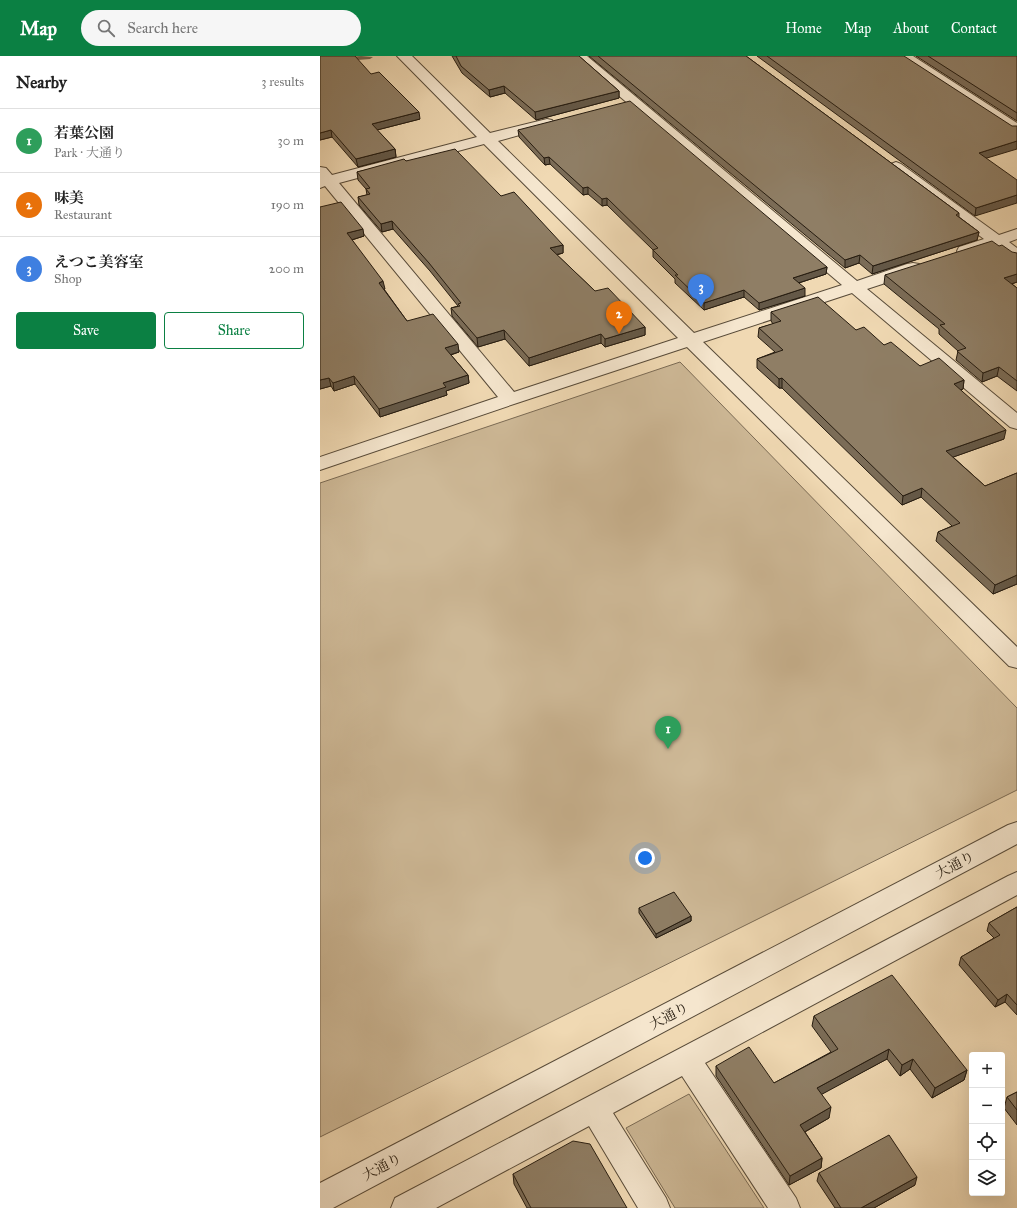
<!DOCTYPE html>
<meta charset="utf-8">
<style>
:root{--surface:#fff;--page:#f6f6f6;--text:#222;--muted:#767676;--line:#e0e0e0;--accent:#0b8043}
body{margin:0;font-family:"IM FELL Great Primer","Noto Serif JP",serif;background:var(--page);color:var(--text)}
.controls{position:absolute;right:12px;bottom:12px;display:grid;overflow:hidden;border-radius:4px;box-shadow:0 4px 16px #0002}
.controls button{width:36px;height:36px;display:grid;place-items:center;padding:0;border:0;border-bottom:1px solid var(--line);background:var(--surface);color:var(--text);font:20px sans-serif}
.you{position:absolute;left:325px;top:802px;width:14px;height:14px;margin:-10px;border:3px solid #fff;border-radius:50%;background:#1a73e8;box-shadow:0 0 0 6px #1a73e833}
.badge{display:grid;place-items:center;width:26px;height:26px;border-radius:50%;background:var(--accent);color:#fff;font-size:13px;font-weight:700}
.pin{position:absolute;translate:-50% -33px;filter:drop-shadow(0 1px 2px #0008)}
.pin::after{content:'';position:absolute;top:21px;width:14px;height:12px;background:inherit;clip-path:polygon(0 0,100% 0,50% 100%)}
.list{margin:0;padding:0;list-style:none}
h2{display:flex;justify-content:space-between;align-items:center;height:52px;margin:0;padding:0 16px;font-size:17px}
h2 small{font-size:13px;font-weight:400;color:var(--muted)}
.list li{display:grid;grid-template-columns:26px 1fr auto;gap:12px;align-items:center;box-sizing:border-box;height:64px;padding:0 16px;border-top:1px solid var(--line)}
.list b{display:block;font-size:15px;white-space:nowrap}
.list p{margin:0;font-size:13px;white-space:nowrap;color:var(--muted)}
.list em{font-size:13px;font-style:normal;color:var(--muted)}
.actions{display:flex;gap:8px;padding:12px 16px}
.actions a{flex:1;padding:9px 0;border:1px solid var(--accent);border-radius:4px;text-align:center;font-size:14px;color:var(--accent)}
.actions .main{background:var(--accent);color:#fff}
.icon{flex:none;width:22px;height:22px;fill:none;stroke:currentColor;stroke-width:2;stroke-linecap:round;stroke-linejoin:round}
.map{position:relative;flex:none;width:697px;height:1152px;overflow:hidden}
header{display:flex;align-items:center;gap:24px;box-sizing:border-box;height:56px;padding:0 20px;background:var(--accent);color:#fff}
header strong{font-size:19px}
nav{display:flex;gap:22px;margin-inline-start:auto;font-size:14px}
.search{width:280px;height:36px;background:var(--page);display:flex;align-items:center;gap:10px;box-sizing:border-box;padding:0 14px;border-radius:22px;color:var(--muted);font-size:15px}
main{display:flex}
aside{flex:1;background:var(--surface)}
.map>svg:first-child{display:block}
</style>
<header>
<strong>Map</strong>
<div class="search"><svg class="icon" aria-label="search" viewBox="0 0 24 24"><circle cx="10" cy="10" r="6"/><path d="M15 15l6 6"/></svg>Search here</div>
<nav><a>Home</a><a>Map</a><a>About</a><a>Contact</a></nav>
</header>
<main>
<aside>
<h2>Nearby<small>3 results</small></h2>
<ul class="list">
<li><span class="badge" style="background:#2e9e5b">1</span><div><b>若葉公園</b><p>Park · 大通り</p></div><em>30 m</em></li>
<li><span class="badge" style="background:#e8710a">2</span><div><b>味美</b><p>Restaurant</p></div><em>190 m</em></li>
<li><span class="badge" style="background:#3f7fe0">3</span><div><b>えつこ美容室</b><p>Shop</p></div><em>200 m</em></li>
</ul>
<div class="actions"><a class="main">Save</a><a>Share</a></div>
</aside>
<div class="map">
<svg width="697" height="1152" viewBox="0 0 697 1152">
<rect width="100%" height="100%" fill="#f0d9b3"/>
<filter id="stains"><feTurbulence type="fractalNoise" baseFrequency=".005" numOctaves="4"/><feColorMatrix values="0 0 0 0 .2 0 0 0 0 .09 0 0 0 0 .02 0 0 0 .5 -.17"/></filter>
<radialGradient id="worn" r=".72"><stop offset=".6" stop-color="#630" stop-opacity="0"/><stop offset="1" stop-color="#630" stop-opacity=".3"/></radialGradient>
<!-- green -->
<g fill="#ceb997" stroke="#7a6a54">
<path d="M360,306L697,652V734L0,1081V427Z"/>
<path d="M369,1038L444,1152H355L306,1072Z"/>
</g>
<g fill="none" stroke-linecap="round" stroke-linejoin="round">
<!-- stream -->
<path fill="#766751" fill-rule="evenodd" d="M41,0L53,1L50,3L25,5L22,3L25,1Z"/>
<defs>
<g id="minor">
<path d="M77,0H92L170,77L227,63L232,64L234,67L232,70L178,85L374,277L522,229L252,0H267L537,225L587,208L593,207L599,208L601,212L599,216L547,233L697,357V373L690,371L532,237L383,286L697,591V612L689,610L367,291L197,347L0,414V401L178,341L5,130L0,132V111L6,112L12,119L157,81ZM164,88L358,282L194,336L19,127Z"/>
<path d="M577,0H593L697,67V77L692,76L579,3Z"/>
<path d="M576,106L581,108L679,179L697,173V183L689,186L697,192V205L691,204L674,191L645,200L639,199L637,195L639,191L664,183L571,114L568,111L571,108Z"/>
<path d="M697,766V788L13,1152H0V1127L688,769Z"/>
<path d="M697,816V839L385,1007L476,1142L480,1152H448L362,1020L293,1057L346,1142L350,1152H318L269,1070L116,1152H71L75,1142L688,820Z"/>
</g>
</defs>
<!-- minor casing -->
<use href="#minor" stroke="#584b39" stroke-width="2"/>
<!-- minor -->
<use href="#minor" fill="#f5e6ce" fill-rule="evenodd"/>
</g>
<!-- wall -->
<g fill="#7b6c57" stroke="#261c10">
<path d="M132,0H259L299,35V42L216,64L185,37L170,41L142,17Z"/>
<path d="M269,0H426L639,157V161L659,176L657,184L552,218L539,207L525,212Z"/>
<path d="M437,0H584L666,102L655,160Z"/>
<path d="M596,0H697V65Z"/>
<path d="M51,18L100,63L57,74L75,93L76,101L38,111L12,81L0,84Z"/>
<path d="M198,74L507,211L506,218L479,227L485,240L439,254L424,241L384,254L355,227V223L333,201V194L287,149L282,150L268,138L263,139L230,108L225,109L199,81Z"/>
<path d="M86,105L181,140L243,189V197L237,199L275,235L325,271V279L285,291L281,287L209,310L185,283L158,291L132,260L131,252L138,250L110,215L73,173L62,176L39,149L38,141L47,139L46,133L38,124L37,116Z"/>
<path d="M0,151L44,180L32,184L64,233L87,265L139,296L131,299L148,319L149,327L126,335L127,339L60,361L35,328L14,335L11,330L0,333Z"/>
<path d="M565,219L697,226L692,228L697,232V335L677,320L662,326L636,304L638,295L619,278V273L564,228Z"/>
<path d="M451,256L536,274L564,289L600,310L644,324L643,333L641,334L684,383L633,401L665,430L697,417V528L673,538L616,485L618,476L632,470L601,441L582,449L462,332H459L437,312V303L455,296L438,281L439,272L453,268L451,265Z"/>
<path d="M697,851V959L685,946L675,951L639,909L641,901L674,882L667,875L669,867Z"/>
<path d="M319,852L371,860V865L336,882L319,857Z"/>
<path d="M494,960L647,1014L644,1024L612,1042L590,1013L580,1020L567,1003L501,1038L509,1062L485,1076L502,1102L501,1112L469,1129L396,1020V1010L454,1027L511,996L492,970Z"/>
<path d="M697,1036V1069L684,1052L687,1041Z"/>
<path d="M499,1117L595,1129L554,1152H515L497,1125Z"/>
<path d="M193,1118L307,1152H207L194,1128Z"/>
</g>
<!-- shaded-wall -->
<g fill="#645847" stroke="#261c10">
<path d="M184,30L185,37L170,41L169,34Z"/>
<path d="M299,35V42L216,64L215,56Z"/>
<path d="M99,56L100,63L53,75L52,68Z"/>
<path d="M11,74L12,81L0,84V77Z"/>
<path d="M697,85V93L657,105L659,97Z"/>
<path d="M75,93L76,101L38,111L36,103Z"/>
<path d="M229,101L230,108L225,109L224,102Z"/>
<path d="M268,131V138L263,139V132Z"/>
<path d="M697,139V147L655,160L656,152Z"/>
<path d="M287,142V149L282,150V143Z"/>
<path d="M72,165L73,173L62,176L61,168Z"/>
<path d="M43,173L44,180L28,185L27,177Z"/>
<path d="M659,176L657,184L552,218L553,210Z"/>
<path d="M243,189V197L230,200V192Z"/>
<path d="M540,199L539,207L525,212V204Z"/>
<path d="M507,211L506,218L472,229L473,222Z"/>
<path d="M697,218V226L682,231L684,222Z"/>
<path d="M63,225L65,233L61,234L59,227Z"/>
<path d="M485,232V240L439,254V247Z"/>
<path d="M424,234V241L384,254V247Z"/>
<path d="M325,271V279L285,291V283Z"/>
<path d="M184,274L185,283L158,291L157,282Z"/>
<path d="M281,278V287L209,310V302Z"/>
<path d="M138,288L139,296L126,300L125,292Z"/>
<path d="M679,311L677,320L662,326L663,317Z"/>
<path d="M148,319L149,327L126,335L127,339L60,361L59,353L123,327Z"/>
<path d="M34,320L35,328L14,335L13,327Z"/>
<path d="M9,322L11,330L0,333V324Z"/>
<path d="M462,322V332H459V323Z"/>
<path d="M644,324L643,333L632,337L634,328Z"/>
<path d="M686,374L684,383L625,404L626,395Z"/>
<path d="M602,432L601,441L582,449L583,440Z"/>
<path d="M697,519V528L673,538L675,529Z"/>
<path d="M371,860V865L336,882V878Z"/>
<path d="M687,938L685,946L675,951L678,944Z"/>
<path d="M569,993L567,1003L495,1042L497,1032Z"/>
<path d="M593,1003L590,1013L580,1020L582,1009Z"/>
<path d="M647,1014L644,1024L612,1042L615,1032Z"/>
<path d="M511,1051L509,1062L479,1079L480,1069Z"/>
<path d="M502,1102L501,1112L469,1129L470,1120Z"/>
<path d="M597,1121L595,1129L554,1152H541Z"/>
</g>
<!-- building -->
<g fill="#8f7e65" stroke="#261c10">
<path d="M0,0H35L51,18L59,16L99,56L52,68L75,93L36,103L11,74L0,77Z"/>
<path d="M136,0H259L299,35L215,56L184,30L169,34L141,10Z"/>
<path d="M278,0H426L639,157L636,159L659,176L553,210L540,199L525,204Z"/>
<path d="M447,0H584L692,70H697V85L659,97L697,124V139L656,152Z"/>
<path d="M608,0H697V57Z"/>
<path d="M310,45L507,211L473,222L485,232L439,247L424,234L384,247L355,219H358L333,194L338,192L287,142L282,143L268,131L263,132L229,101L224,102L198,74Z"/>
<path d="M135,93L181,140L194,136L243,189L230,192L275,235L288,232L325,271L285,283L281,278L209,302L184,274L157,282L131,252L140,250L138,248L141,247L109,207L72,165L61,168L38,141L50,138L46,133L50,132L37,116L84,103L86,105Z"/>
<path d="M21,146L43,173L27,177L63,225L59,227L87,265L113,258L138,288L125,292L148,319L123,327L126,331L59,353L34,320L13,327L9,322L0,324V151Z"/>
<path d="M672,185L679,190L682,189L692,196L697,197V218L684,222L697,232V325L679,311L663,317L637,295L646,292L620,269L625,268L565,219Z"/>
<path d="M498,241L536,274L544,271L564,289L571,286L600,310L619,302L644,324L634,328L686,374L626,395L665,430L697,417V519L675,529L618,476L640,467L602,432L583,440L462,322L459,323L437,303L463,294L439,272L461,265L451,256Z"/>
<path d="M354,836L371,860L336,878L319,852Z"/>
<path d="M697,851V949L687,938L678,944L641,901L680,879L669,867Z"/>
<path d="M572,919L647,1014L615,1032L593,1003L582,1009L569,993L497,1032L511,1051L480,1069L502,1102L470,1120L396,1010L429,991L454,1027L518,993L494,960Z"/>
<path d="M697,1036V1054L687,1041Z"/>
<path d="M569,1079L597,1121L541,1152H521L499,1117Z"/>
<path d="M253,1085L270,1088L307,1152H211L193,1118Z"/>
</g>
<g text-anchor="middle" dominant-baseline="central" stroke-width="4" stroke-linejoin="round" paint-order="stroke">
<!-- near-street labels -->
<g font-size="14" fill="#261c10" stroke="#f5e6ce">
<text transform="translate(635 809) rotate(-28)">大通り</text>
<text transform="translate(349 960) rotate(-28)">大通り</text>
<text transform="translate(62 1111) rotate(-28)">大通り</text>
</g>
</g>
<rect width="100%" height="100%" filter="url(#stains)"/>
<rect width="100%" height="100%" fill="url(#worn)"/>
</svg>
<div class="controls">
<button>+</button>
<button>−</button>
<button><svg class="icon" aria-label="locate" viewBox="0 0 24 24"><circle cx="12" cy="12" r="6"/><path d="M12 2v4M12 18v4M2 12h4M18 12h4"/></svg></button>
<button><svg class="icon" aria-label="layers" viewBox="0 0 24 24"><path d="M12 4l9 5-9 5-9-5zM3 14l9 5 9-5"/></svg></button>
</div>
<div class="you"></div>
<div class="pin badge" style="left:348px;top:693px;background:#2e9e5b">1</div>
<div class="pin badge" style="left:299px;top:278px;background:#e8710a">2</div>
<div class="pin badge" style="left:381px;top:251px;background:#3f7fe0">3</div>
</div>
</main>
